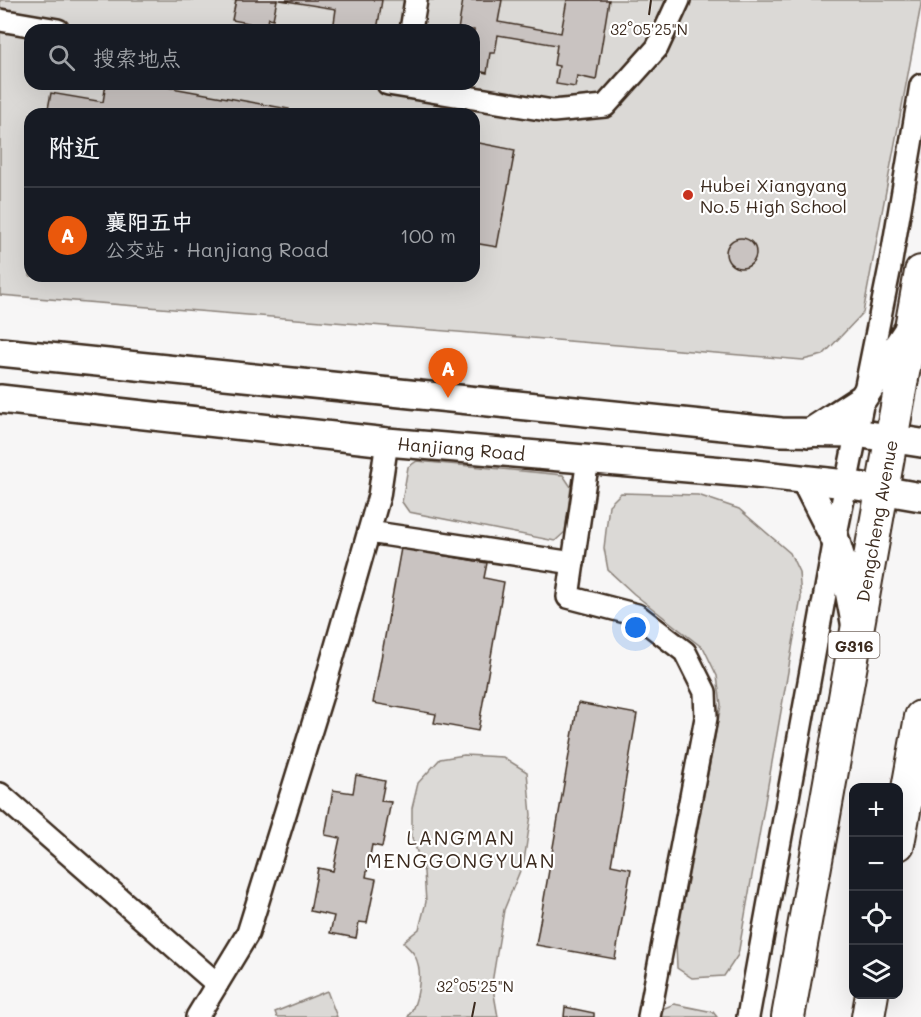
<!DOCTYPE html>
<html lang="zh">
<meta charset="utf-8">
<style>
:root{--surface:#171b24;--page:#20242c;--text:#f1f3f6;--muted:#9ea1a6;--line:#363941;--accent:#ea580c}
body{margin:0;font-family:Mali,"LXGW WenKai TC",sans-serif;background:var(--page);color:var(--text)}
.controls{position:absolute;right:18px;bottom:18px;display:grid;overflow:hidden;border-radius:12px;box-shadow:0 6px 24px #0002}
.controls button{width:54px;height:54px;display:grid;place-items:center;padding:0;border:0;border-bottom:2px solid var(--line);background:var(--surface);color:var(--text);font:30px sans-serif}
.you{position:absolute;left:636px;top:628px;width:21px;height:21px;margin:-15px;border:4px solid #fff;border-radius:50%;background:#1a73e8;box-shadow:0 0 0 9px #1a73e833}
.badge{display:grid;place-items:center;width:39px;height:39px;border-radius:50%;background:var(--accent);color:#fff;font-size:20px;font-weight:700}
.pin{position:absolute;translate:-50% -50px;filter:drop-shadow(0 2px 3px #0008)}
.pin::after{content:'';position:absolute;top:32px;width:21px;height:18px;background:inherit;clip-path:polygon(0 0,100% 0,50% 100%)}
.list{margin:0;padding:0;list-style:none}
h2{display:flex;justify-content:space-between;align-items:center;height:78px;margin:0;padding:0 24px;font-size:26px}
h2 small{font-size:20px;font-weight:400;color:var(--muted)}
.list li{display:grid;grid-template-columns:39px 1fr auto;gap:18px;align-items:center;box-sizing:border-box;height:96px;padding:0 24px;border-top:2px solid var(--line)}
.list b{display:block;font-size:22px;white-space:nowrap}
.list p{margin:0;font-size:20px;white-space:nowrap;color:var(--muted)}
.list em{font-size:20px;font-style:normal;color:var(--muted)}
.icon{flex:none;width:33px;height:33px;fill:none;stroke:currentColor;stroke-width:2;stroke-linecap:round;stroke-linejoin:round}
.map{position:relative;flex:none;width:921px;height:1017px;overflow:hidden}
.search{position:absolute;background:var(--surface);box-shadow:0 6px 24px #0002;left:24px;top:24px;width:456px;height:66px;display:flex;align-items:center;gap:15px;box-sizing:border-box;padding:0 21px;border-radius:18px;color:var(--muted);font-size:22px}
.panel{position:absolute;background:var(--surface);box-shadow:0 6px 24px #0002;left:24px;top:108px;width:456px;height:174px;border-radius:18px}
.map>svg:first-child{display:block}
</style>
<div class="map">
<svg width="921" height="1017" viewBox="0 0 921 1017">
<rect width="100%" height="100%" fill="#f7f6f6"/>
<filter id="ink" filterUnits="userSpaceOnUse"><feTurbulence type="fractalNoise" baseFrequency=".0167" numOctaves="2"/><feDisplacementMap in="SourceGraphic" scale="12" xChannelSelector="R" yChannelSelector="G"/><feConvolveMatrix kernelMatrix="1 2 1 2 8 2 1 2 1" color-interpolation-filters="sRGB"/></filter>
<g filter="url(#ink)">
<!-- green -->
<g fill="#dbd9d6" stroke="#8b827a" stroke-width="1.5" fill-rule="evenodd">
<path d="M0,0H921V5L863,313L823,355L803,360L0,295ZM30,30H474V84H30ZM30,114H474V276H30Z"/>
<path d="M417,461L563,475L571,487L565,532L555,541L409,512L402,502L408,467Z"/>
<path d="M621,493L698,495L739,509L790,553L799,572L801,598L738,955L724,976L692,978L677,968L676,943L721,705L717,676L704,649L634,594L608,570L604,548L609,505Z"/>
<path d="M464,755L503,757L527,772L531,815L524,861L504,910L492,983L498,1017H408C418,1002 424,974 415,956C413,951 406,946 403,942L419,929L426,902L424,872L412,837V808L418,783L440,759Z"/>
<path d="M327,991L337,1017H277L275,1012Z"/>
<path d="M674,1004L713,1012L717,1017H661L662,1009Z"/>
</g>
<!-- building -->
<g fill="#c9c3c1" stroke="#3b2a1e" stroke-width="1.5">
<path d="M236,0H277L273,19L269,18L266,30H248L249,23L232,20Z"/>
<path d="M280,0H382L377,30H333L336,9Z"/>
<path d="M463,0H502L498,22L561,33L567,0H609L596,80L577,76L575,87L556,84L559,66L554,65L557,45L498,35L495,53H490L487,73L474,70V30H458Z"/>
<path d="M106,84H150L289,109L288,114H47L51,93L103,102Z"/>
<path d="M474,142L515,150L497,247L474,243Z"/>
<circle cx="741" cy="253" r="15"/>
<path d="M401,548L487,563L484,578L504,582L478,731L434,723L436,714L373,703Z"/>
<path d="M578,703L637,714L611,865L631,869L615,959L536,945Z"/>
<path d="M356,775L385,781L381,801L391,802L382,847L372,845L366,877L376,879L367,923L359,922L356,938L330,933L334,916L310,911L318,868L333,871L340,838L325,835L333,790L353,793Z"/>
<path d="M565,1007L594,1013V1017H564Z"/>
</g>
<g fill="none" stroke-linecap="round" stroke-linejoin="round">
<defs>
<g id="minor">
<path d="M0,20L58,30"/>
<path d="M411,30L416,0"/>
<path d="M388,84L553,111L605,106L657,48L679,0"/>
<path d="M588,459L568,597L637,615L685,652L705,692L706,718L649,1017"/>
<path d="M369,532L573,563"/>
<path d="M0,794L217,984"/>
<path d="M197,1017L248,933L322,695L379,496L387,442"/>
<path d="M748,1017L835,539L890,267L921,85"/>
</g>
<g id="major">
<path d="M0,352L781,432L856,433L921,443"/>
<path id="s1" d="M0,399L387,442L746,473L846,484L921,497"/>
<path d="M809,433L863,398L910,327"/>
<path d="M805,480L835,539L846,575L855,622"/>
</g>
<g id="highway">
<path d="M898,844L921,717"/>
<path id="s2" d="M788,1017L921,272"/>
<path d="M868,1017L872,994"/>
</g>
</defs>
<!-- minor casing -->
<use href="#minor" stroke="#3b2a1e" stroke-width="26"/>
<!-- major casing -->
<use href="#major" stroke="#3b2a1e" stroke-width="32"/>
<!-- highway casing -->
<use href="#highway" stroke="#3b2a1e" stroke-width="36"/>
<!-- minor -->
<use href="#minor" stroke="#fff" stroke-width="21"/>
<!-- major -->
<use href="#major" stroke="#fff" stroke-width="27"/>
<!-- highway -->
<use href="#highway" stroke="#fff" stroke-width="32"/>
</g>
</g>
<!-- ticks -->
<path fill="none" stroke="#3b2a1e" stroke-width="2" d="M649,15L651,0M472,1017L475,1002"/>
<!-- markers -->
<circle fill="#c8321e" stroke="#fff" stroke-width="2" cx="688" cy="195" r="6"/>
<g text-anchor="middle" dominant-baseline="central" stroke-width="4.5" stroke-linejoin="round" paint-order="stroke">
<!-- shield labels -->
<rect fill="#fff" stroke="#766a62" stroke-width="1.5" x="828.5" y="632" width="51" height="26" rx="4.5"/>
<g font-size="16" font-weight="bold" fill="#3b2a1e">
<text x="854" y="645">G316</text>
</g>
<!-- poi labels -->
<g font-size="18" fill="#3b2a1e" stroke="#fff" text-anchor="start">
<text x="700" y="185">Hubei Xiangyang<tspan x="700" dy="21">No.5 High School</tspan></text>
</g>
<!-- street labels -->
<g font-size="18" fill="#3b2a1e" stroke="#fff">
<text stroke="none"><textPath href="#s1" startOffset="464">Hanjiang Road</textPath></text>
<text stroke="none"><textPath href="#s2" startOffset="504">Dengcheng Avenue</textPath></text>
</g>
<!-- neighbourhood labels -->
<g font-size="20" letter-spacing="1.5" fill="#3b2a1e" stroke="#fff">
<text x="461" y="837">LANGMAN<tspan x="461" dy="23">MENGGONGYUAN</tspan></text>
</g>
</g>
<g font-size="15" text-anchor="middle" fill="#3b2a1e" stroke="#fff" stroke-width="4.5" stroke-linejoin="round" paint-order="stroke">
<text x="649" y="35">32°05'25"N</text>
<text x="475" y="992">32°05'25"N</text>
</g>
</svg>
<div class="controls">
<button>+</button>
<button>−</button>
<button><svg class="icon" aria-label="locate" viewBox="0 0 24 24"><circle cx="12" cy="12" r="6"/><path d="M12 2v4M12 18v4M2 12h4M18 12h4"/></svg></button>
<button><svg class="icon" aria-label="layers" viewBox="0 0 24 24"><path d="M12 4l9 5-9 5-9-5zM3 14l9 5 9-5"/></svg></button>
</div>
<div class="you"></div>
<div class="pin badge" style="left:448px;top:398px">A</div>
<div class="search"><svg class="icon" aria-label="search" viewBox="0 0 24 24"><circle cx="10" cy="10" r="6"/><path d="M15 15l6 6"/></svg>搜索地点</div>
<section class="panel">
<h2>附近<small></small></h2>
<ul class="list">
<li><span class="badge">A</span><div><b>襄阳五中</b><p>公交站 · Hanjiang Road</p></div><em>100 m</em></li>
</ul>
</section>
</div>
